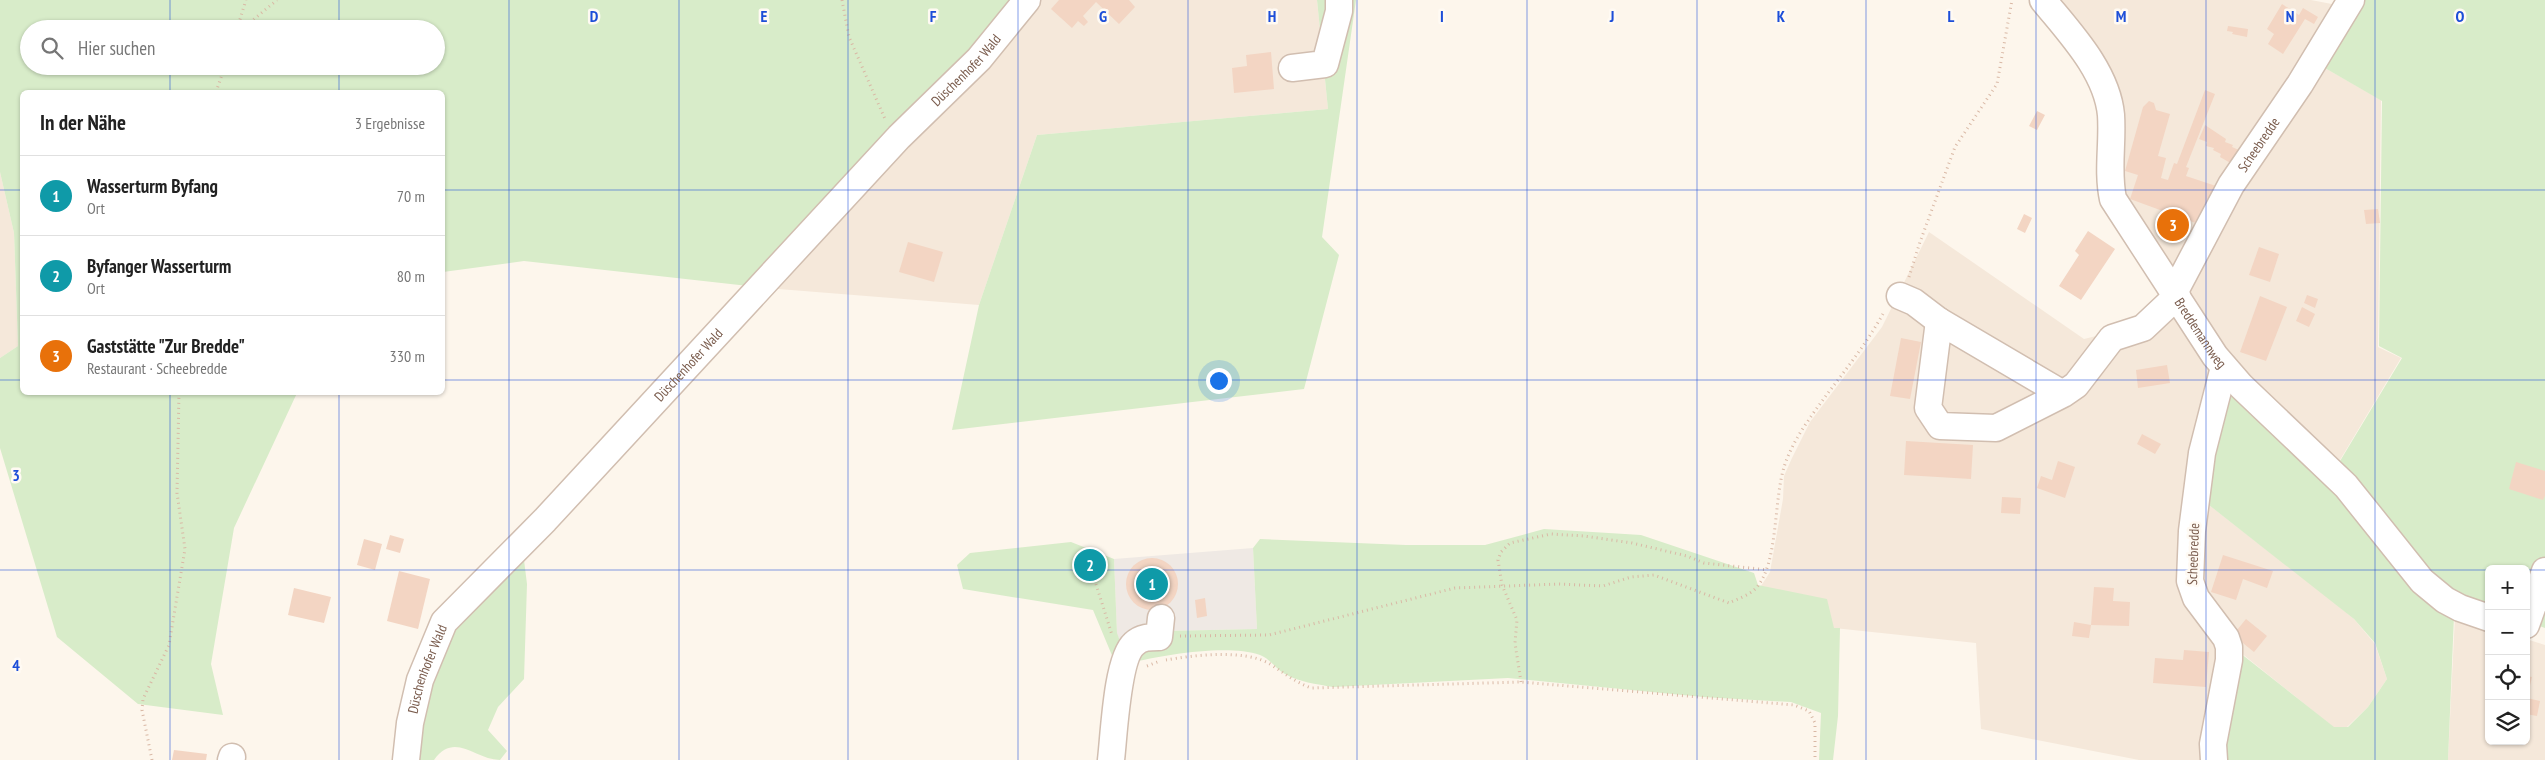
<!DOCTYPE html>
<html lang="de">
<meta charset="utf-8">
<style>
:root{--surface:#fff;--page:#f2f2f2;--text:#222;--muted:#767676;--line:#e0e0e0;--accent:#e76f51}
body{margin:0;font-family:"PT Sans Narrow",sans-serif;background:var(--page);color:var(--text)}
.controls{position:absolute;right:15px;bottom:15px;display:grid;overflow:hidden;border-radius:8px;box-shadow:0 1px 4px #0004}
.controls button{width:45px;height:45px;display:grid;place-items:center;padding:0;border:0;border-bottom:1px solid var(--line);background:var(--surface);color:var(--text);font:25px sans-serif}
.you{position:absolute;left:1218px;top:380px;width:18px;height:18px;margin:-12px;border:4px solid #fff;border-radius:50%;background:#1a73e8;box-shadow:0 0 0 8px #1a73e833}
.badge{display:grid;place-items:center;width:32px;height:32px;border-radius:50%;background:var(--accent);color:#fff;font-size:16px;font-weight:700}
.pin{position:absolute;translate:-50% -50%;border:2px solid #fff;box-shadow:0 1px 5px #0006}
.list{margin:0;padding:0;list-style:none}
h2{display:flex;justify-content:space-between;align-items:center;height:65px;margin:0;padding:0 20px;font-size:21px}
h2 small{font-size:16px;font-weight:400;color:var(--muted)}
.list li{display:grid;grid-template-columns:32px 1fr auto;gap:15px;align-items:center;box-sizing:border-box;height:80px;padding:0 20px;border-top:1px solid var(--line)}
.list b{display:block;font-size:19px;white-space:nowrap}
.list p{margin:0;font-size:16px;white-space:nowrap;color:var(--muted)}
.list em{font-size:16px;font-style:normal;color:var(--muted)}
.icon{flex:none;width:28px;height:28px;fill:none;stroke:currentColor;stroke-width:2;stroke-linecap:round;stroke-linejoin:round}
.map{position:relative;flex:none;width:2545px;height:760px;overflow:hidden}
.search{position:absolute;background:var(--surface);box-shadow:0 1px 4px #0004;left:20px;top:20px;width:425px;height:55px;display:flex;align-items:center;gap:12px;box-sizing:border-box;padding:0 18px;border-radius:28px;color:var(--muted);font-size:19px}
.panel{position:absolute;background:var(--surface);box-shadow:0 1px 4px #0004;left:20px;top:90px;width:425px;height:305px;border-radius:8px}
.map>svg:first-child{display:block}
</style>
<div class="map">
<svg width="2545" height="760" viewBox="0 0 2545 760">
<rect width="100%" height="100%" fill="#fdf6ec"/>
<!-- residential -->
<g fill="#f5e8da">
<path d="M1031,0H1317L1328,109L1037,135L979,305L766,288Z"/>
<path d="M2053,0H2311L2337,5L2306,57L2381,100L2378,347L2401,358L2337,465L2238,371L2124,201L2120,137Z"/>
<path d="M0,172L14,233L18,346L0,358Z"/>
<path d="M1929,232L2084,339L2144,324L2165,297L2219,373L2187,581L2226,646L2213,760H2139L1981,729L1976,643L1834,628L1761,586L1770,572L1783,499L1784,476L1792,458L1810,422L1882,327Z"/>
<path d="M2200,498L2326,596L2354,619L2375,644L2387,679L2368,707L2347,727H2333L2235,648L2193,581Z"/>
<path d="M2455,616L2489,627V741H2526V639L2545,645V760H2448Z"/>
</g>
<!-- industrial -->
<path fill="#efe9e4" d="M1253,548L1257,629L1163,631L1123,649L1117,634L1114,559Z"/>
<!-- green -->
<g fill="#d8ecc9" fill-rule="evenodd">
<path d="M0,0H1031L766,288L524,261L443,272L442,92H22V392L297,393L234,528L211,664L223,715L138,704L57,637L0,448V358L18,346L14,233L0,172ZM29,29H436V66H29Z"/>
<path d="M1317,0H1356L1322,237L1339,255L1304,389L952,430L979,305L1037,135L1328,109Z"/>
<path d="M2357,0H2545V628L2526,621V569H2489V608L2439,585L2337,466L2402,358L2379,346L2382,101L2318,64Z"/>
<path d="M2225,380L2454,616L2448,760H2221L2235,649L2334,727H2348L2368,707L2387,679L2375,643L2354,619L2200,498Z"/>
<path d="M1544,529L1641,535L1754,573L1758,585L1827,599L1834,628H1840L1838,716L1833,760H1819L1821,713L1791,702L1703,697L1508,678L1333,687C1316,684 1299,682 1285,674C1276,669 1269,658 1260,655C1227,644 1164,655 1130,663L1163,631L1257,629L1253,548L1260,539L1406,545H1485Z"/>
<path d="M1071,542L1114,559L1117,633L1123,649L1116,665L1093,610L963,589L957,565L970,553Z"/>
<path d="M524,560L527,584L524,679L498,707L488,730L507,751L500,760C475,760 455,731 434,760H407L438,635Z"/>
</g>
<!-- building -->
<g fill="#f3d5c3">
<path d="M1059,0H1129L1135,7L1119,24L1096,2L1083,16L1088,22L1084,26L1078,21L1072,28L1051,9Z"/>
<path d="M2282,4L2299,15L2303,8L2318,17L2314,24L2305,19L2283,54L2268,44L2274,34L2267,29Z"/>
<path d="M2228,26L2248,29L2247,37L2232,34L2233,32L2227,31Z"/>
<path d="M1271,52L1274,89L1234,93L1232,68L1247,66L1246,55Z"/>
<path d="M2205,90L2215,94L2186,167L2189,168L2186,176L2216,186L2201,225L2130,199L2138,175L2125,171L2143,107L2149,101L2154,103L2156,110L2170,114L2158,156L2166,158L2161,178L2168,180L2174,163L2177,164Z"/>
<path d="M2037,111L2045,115L2037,130L2029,126Z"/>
<path d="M2205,125L2226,139L2225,142L2233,145L2232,147L2239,150L2234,165L2220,157L2221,154L2213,150L2214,148L2206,146L2207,142L2199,139Z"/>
<path d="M2378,209L2380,223L2366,224L2364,210Z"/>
<path d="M2024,214L2032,218L2025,233L2017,229Z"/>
<path d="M2088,231L2115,249L2081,300L2059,286L2079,255L2075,251Z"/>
<path d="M908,242L943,252L934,282L899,272Z"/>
<path d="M2259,247L2279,254L2270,282L2249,275Z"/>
<path d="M2307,295L2318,299L2315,308L2304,303Z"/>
<path d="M2260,296L2287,307L2266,361L2240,352Z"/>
<path d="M2302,307L2315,314L2309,327L2296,321Z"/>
<path d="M1901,338L1921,342L1910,399L1890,396Z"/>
<path d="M2167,365L2170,383L2138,388L2136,370Z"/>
<path d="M2142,434L2161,444L2155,454L2137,444Z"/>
<path d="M1906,441L1973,445L1971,479L1904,475Z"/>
<path d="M2058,461L2075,467L2065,498L2037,488L2041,476L2052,480Z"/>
<path d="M2516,462L2545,471V496L2543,500L2509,489Z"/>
<path d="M2002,497L2021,498L2020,514L2001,513Z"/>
<path d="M390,535L404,539L400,553L386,549Z"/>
<path d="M364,539L382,544L375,570L357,565Z"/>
<path d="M2223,555L2273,571L2267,588L2243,579L2236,600L2211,592Z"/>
<circle cx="1152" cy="584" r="26"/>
<path d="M399,571L430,579L418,629L387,621Z"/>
<path d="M2094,587L2114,588L2113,601L2130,602L2129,626L2091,625Z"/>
<path d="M294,588L331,597L324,623L288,615Z"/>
<path d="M1205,598L1207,616L1197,618L1195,600Z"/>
<path d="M2246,619L2267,636L2254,652L2233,635Z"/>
<path d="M2074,622L2091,625L2089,638L2072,636Z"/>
<path d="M2184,650L2209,652L2206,687L2153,683L2155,658L2183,660Z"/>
<path d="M2526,676L2532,677L2527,698L2540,701L2537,716L2526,714Z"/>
<path d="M174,750L207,754L206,760H172Z"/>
</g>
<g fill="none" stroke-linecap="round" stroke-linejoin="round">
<defs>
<g id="minor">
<path id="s1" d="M2043,0C2069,32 2107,71 2111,115C2113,144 2107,171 2113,199L2215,356L2241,386L2346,486L2422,581L2445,600L2460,608L2489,618"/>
<path d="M1292,68L1325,64L1339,11V0"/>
<path id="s2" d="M2174,293L2231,185L2300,84L2351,0"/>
<path d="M1900,296L1914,302L1939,321"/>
<path d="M2063,394L1939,321L1928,408L1940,426L1996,428L2063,394L2076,385L2112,338L2143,328L2177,296"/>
<path d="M2526,625L2545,571"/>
<path d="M231,760L232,757"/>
<path id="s3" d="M406,760L410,723L420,680L444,622L545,520L899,137L979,59L1027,0"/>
<path d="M1111,760C1114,735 1117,659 1134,644C1141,637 1150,637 1159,637L1161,618"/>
<path d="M2214,760L2213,744L2229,660V647L2226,638L2196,598L2190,581L2192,531L2202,453L2224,367"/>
</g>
</defs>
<!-- minor casing -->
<use href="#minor" stroke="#d1beb0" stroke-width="29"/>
<!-- path -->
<g stroke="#d9b8a5" stroke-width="3" stroke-dasharray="1 4" stroke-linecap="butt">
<path d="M842,0L849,37L885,119"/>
<path d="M237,29L246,0"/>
<path d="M242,29L277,0"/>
<path d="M216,92L225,66"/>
<path d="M1909,277L1920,242L1955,147L1997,84L2012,0"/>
<path d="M1090,565L1112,635"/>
<path d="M1180,636L1269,635L1455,588L1559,584L1603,586L1631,577L1654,575L1729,603C1737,599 1750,595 1756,588C1779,563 1773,499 1785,464C1794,438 1812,415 1828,393C1848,367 1868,341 1884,312"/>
<path d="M1166,660C1194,655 1245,649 1270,664C1284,673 1295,682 1311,688L1521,682L1794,705L1809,711L1815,723V760"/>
<path d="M1147,666L1160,661"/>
<path d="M1521,682L1515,643L1517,620L1502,585L1498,560L1501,552L1510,543L1551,534L1584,536L1632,543L1687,556L1704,563L1768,570"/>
<path d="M152,760L142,710L143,699L169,645L185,549L177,493L179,392"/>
</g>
<!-- minor -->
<use href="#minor" stroke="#fff" stroke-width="26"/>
</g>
<!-- grid -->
<path fill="none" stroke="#1d4ed8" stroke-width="1" stroke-opacity="0.55" d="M170,0V29M339,0V29M509,0V760M679,0V760M848,0V760M1018,0V760M1188,0V760M1357,0V760M1527,0V760M1697,0V760M1866,0V760M2036,0V760M2206,0V760M2375,0V760M170,66V92M339,66V92M0,190H22M442,190H2545M0,380H22M442,380H2545M170,392V760M339,392V760M0,570H2489M2526,570H2545"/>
<g text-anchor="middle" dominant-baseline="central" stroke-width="5" stroke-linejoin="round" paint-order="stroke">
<!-- street labels -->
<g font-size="14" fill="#7a5c4d" stroke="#fffaf3">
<text stroke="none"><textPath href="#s3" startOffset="904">Düschenhofer Wald</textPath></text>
<text stroke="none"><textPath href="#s2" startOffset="171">Scheebredde</textPath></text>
<text stroke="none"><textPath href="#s1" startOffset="380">Breddemannweg</textPath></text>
<text stroke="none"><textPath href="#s3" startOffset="499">Düschenhofer Wald</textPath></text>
<text transform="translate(2193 554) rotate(-88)">Scheebredde</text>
<text stroke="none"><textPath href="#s3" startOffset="94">Düschenhofer Wald</textPath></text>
</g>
</g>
<g font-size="16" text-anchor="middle" font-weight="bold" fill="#1d4ed8" stroke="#fffaf3" stroke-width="5" stroke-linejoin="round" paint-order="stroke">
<text x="594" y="22">D</text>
<text x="764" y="22">E</text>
<text x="933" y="22">F</text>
<text x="1103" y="22">G</text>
<text x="1272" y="22">H</text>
<text x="1442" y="22">I</text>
<text x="1612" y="22">J</text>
<text x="1781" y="22">K</text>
<text x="1951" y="22">L</text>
<text x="2121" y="22">M</text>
<text x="2290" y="22">N</text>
<text x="2460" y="22">O</text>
<text x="16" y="481">3</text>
<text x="16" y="671">4</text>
</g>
</svg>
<div class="controls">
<button>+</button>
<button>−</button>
<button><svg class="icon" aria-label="locate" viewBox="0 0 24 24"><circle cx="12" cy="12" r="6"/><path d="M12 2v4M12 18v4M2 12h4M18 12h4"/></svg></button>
<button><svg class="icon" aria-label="layers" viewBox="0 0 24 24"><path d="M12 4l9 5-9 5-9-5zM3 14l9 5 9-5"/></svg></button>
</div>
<div class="you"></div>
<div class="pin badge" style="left:1152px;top:584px;background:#0f9aa8">1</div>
<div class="pin badge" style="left:1090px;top:565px;background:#0f9aa8">2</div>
<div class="pin badge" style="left:2173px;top:225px;background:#e8710a">3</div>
<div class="search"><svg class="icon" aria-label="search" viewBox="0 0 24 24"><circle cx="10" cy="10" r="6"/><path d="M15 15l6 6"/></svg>Hier suchen</div>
<section class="panel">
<h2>In der Nähe<small>3 Ergebnisse</small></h2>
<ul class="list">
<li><span class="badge" style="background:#0f9aa8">1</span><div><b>Wasserturm Byfang</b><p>Ort</p></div><em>70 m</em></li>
<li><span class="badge" style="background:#0f9aa8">2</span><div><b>Byfanger Wasserturm</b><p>Ort</p></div><em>80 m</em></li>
<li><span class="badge" style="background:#e8710a">3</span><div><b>Gaststätte &quot;Zur Bredde&quot;</b><p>Restaurant · Scheebredde</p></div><em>330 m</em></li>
</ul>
</section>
</div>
